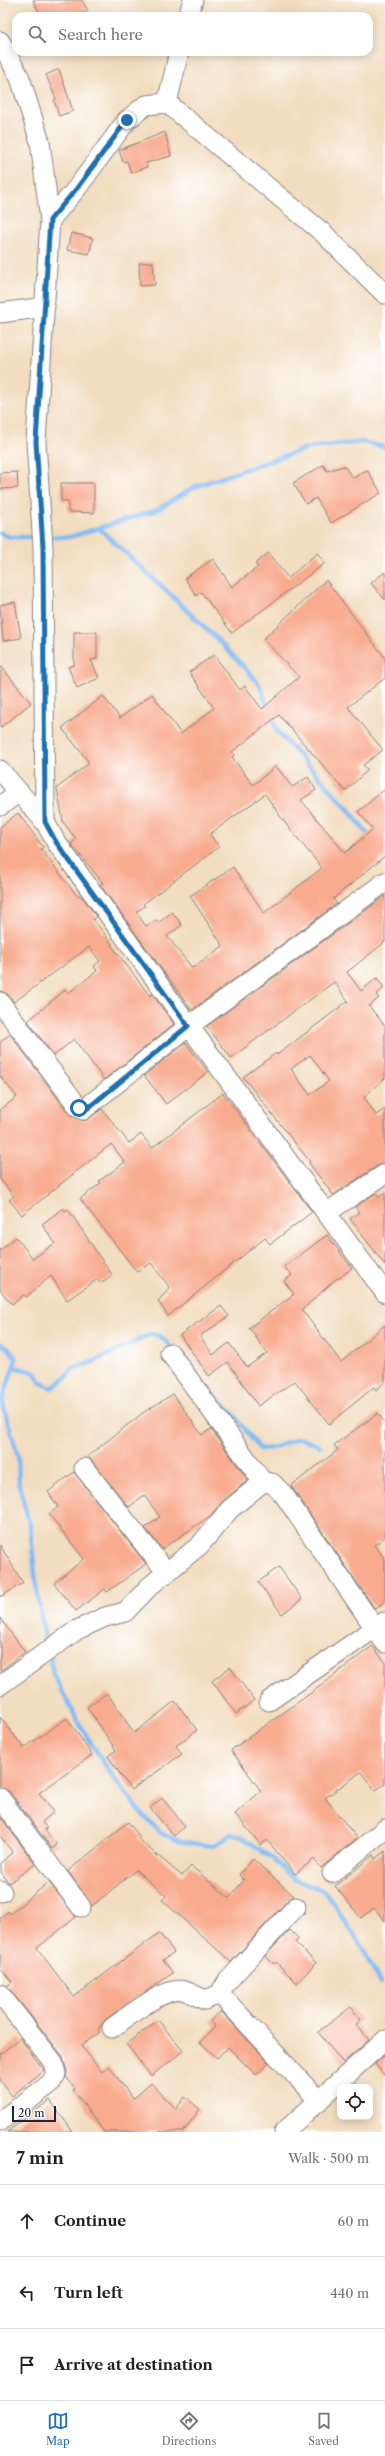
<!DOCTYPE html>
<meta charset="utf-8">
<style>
:root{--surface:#fff;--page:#f2f2f2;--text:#202124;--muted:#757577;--line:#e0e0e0;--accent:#1f6fb2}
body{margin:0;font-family:"Libre Caslon Text",serif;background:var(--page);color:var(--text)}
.controls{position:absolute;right:12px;bottom:12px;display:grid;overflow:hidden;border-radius:8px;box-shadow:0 2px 10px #0003}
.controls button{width:36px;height:36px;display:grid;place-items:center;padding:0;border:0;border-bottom:1px solid var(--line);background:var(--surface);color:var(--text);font:20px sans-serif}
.scale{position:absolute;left:12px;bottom:10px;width:44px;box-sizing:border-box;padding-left:4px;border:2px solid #22223b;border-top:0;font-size:11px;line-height:14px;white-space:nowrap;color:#22223b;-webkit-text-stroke:3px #fff;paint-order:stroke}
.stop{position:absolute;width:12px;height:12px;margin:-9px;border:3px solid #1f6fb2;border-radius:50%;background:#fff}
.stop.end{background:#1f6fb2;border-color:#fff;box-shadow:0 1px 4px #0008}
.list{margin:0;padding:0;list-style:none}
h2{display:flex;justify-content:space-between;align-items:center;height:52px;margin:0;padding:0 16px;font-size:17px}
h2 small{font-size:13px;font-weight:400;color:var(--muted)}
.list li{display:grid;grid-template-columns:26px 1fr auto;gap:12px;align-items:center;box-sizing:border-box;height:72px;padding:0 16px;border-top:1px solid var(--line)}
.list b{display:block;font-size:15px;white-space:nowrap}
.list em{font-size:13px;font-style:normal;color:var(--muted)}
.icon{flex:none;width:22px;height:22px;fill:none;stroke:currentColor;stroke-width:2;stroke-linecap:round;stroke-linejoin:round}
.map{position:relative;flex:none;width:385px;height:2132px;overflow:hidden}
.search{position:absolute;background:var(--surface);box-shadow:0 2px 10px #0003;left:12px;right:12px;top:12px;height:44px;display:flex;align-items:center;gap:10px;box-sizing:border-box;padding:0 14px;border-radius:12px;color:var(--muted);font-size:15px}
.sheet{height:268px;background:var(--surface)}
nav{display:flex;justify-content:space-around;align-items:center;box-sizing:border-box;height:56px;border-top:1px solid var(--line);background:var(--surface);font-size:11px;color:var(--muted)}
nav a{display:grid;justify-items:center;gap:2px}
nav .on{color:var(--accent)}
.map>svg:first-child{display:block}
</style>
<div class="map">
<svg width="385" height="2132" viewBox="0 0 385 2132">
<rect width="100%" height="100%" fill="#fff"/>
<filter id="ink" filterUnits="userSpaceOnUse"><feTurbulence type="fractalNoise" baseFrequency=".025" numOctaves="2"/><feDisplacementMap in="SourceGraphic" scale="8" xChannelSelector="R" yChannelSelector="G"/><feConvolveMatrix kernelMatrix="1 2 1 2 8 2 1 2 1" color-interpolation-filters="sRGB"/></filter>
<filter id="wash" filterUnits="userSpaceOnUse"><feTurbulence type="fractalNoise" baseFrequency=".012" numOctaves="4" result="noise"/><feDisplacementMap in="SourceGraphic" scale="16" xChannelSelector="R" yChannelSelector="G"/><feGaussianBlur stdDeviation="0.9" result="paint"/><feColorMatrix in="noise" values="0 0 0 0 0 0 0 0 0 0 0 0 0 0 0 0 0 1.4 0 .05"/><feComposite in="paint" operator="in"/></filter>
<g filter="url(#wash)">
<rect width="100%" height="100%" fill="#f2ddc0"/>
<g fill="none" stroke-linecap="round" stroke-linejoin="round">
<!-- stream -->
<g stroke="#84bbf4" stroke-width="4.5">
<path d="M99,528L210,632L246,669L259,684L277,731L349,810L370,837"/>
<path d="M0,533L10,537H37"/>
<path d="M47,537H70L157,510L194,487L307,448L362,442L385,447"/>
<path d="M0,1344L9,1348L16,1359L2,1401L18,1456L19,1485L30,1526L36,1584L46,1646"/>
<path d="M14,1367L34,1372L41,1383L52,1388L65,1378L73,1368L93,1362L151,1334L160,1336L171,1347"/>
<path d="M205,1386L235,1416L260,1449L272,1448L299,1438L320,1446"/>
<path d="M50,1655L53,1674L81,1727L111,1774L140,1812L162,1834L182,1842L213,1846L231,1834L242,1837L272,1858L295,1880L325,1891L362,1947L380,1983"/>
</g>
</g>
<g id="blocks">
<!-- building -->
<g fill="#f8ab8f" fill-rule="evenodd">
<path d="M33,0H82L88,11L78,16H41Z"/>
<path d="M59,69L73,111L59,116L54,100L56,99L46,75Z"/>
<path d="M165,132L171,156L146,163L147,167L131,173L127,161L123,162L119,150Z"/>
<path d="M71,233L93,238L89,254L67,250Z"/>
<path d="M153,262L155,285L140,286L139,263Z"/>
<path d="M323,465L327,471L344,466L353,478L367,470L381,493L331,523L316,498L306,504L293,483Z"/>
<path d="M17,472L18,488L0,489V473Z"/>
<path d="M61,483H94V513L68,512V501H61Z"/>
<path d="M268,553L288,578L317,553L325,563L232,633L201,592L196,596L185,578L213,559L232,587L258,567L255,564Z"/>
<path d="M385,572V600L371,583Z"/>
<path d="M326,580L385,658V678L348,707L383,750L363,765L368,770L345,791L279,715L232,752L235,755L232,757L253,785L276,766L292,787L308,777L316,790L301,800L345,853L373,829L358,812L385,789V856L333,899L337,904L192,1010L100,885L103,883L71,844L76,839L63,822L57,788L88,764V761L62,728L103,696L120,718L152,694L181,734L214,708L189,672L214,655L240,690L245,686L262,709L299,677L263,639ZM265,794L285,823L322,868L264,913L233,867L190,896L223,946L192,968L167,936L182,925L172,912L158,923L156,920L146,926L136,912L145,906L143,904L219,847L210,834Z"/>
<path d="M15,602L21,638L3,641L0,605Z"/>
<path d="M74,632H97V659L91,660L99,678L77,688L68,667L74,665Z"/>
<path d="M0,665L31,703L0,728Z"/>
<path d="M18,813L43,847L41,849L77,896L79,895L83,898L96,916L93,919L112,944L111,945L150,996L152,994L174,1024L104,1080L74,1039L54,1056L28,1021L65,990L68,993L97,971L94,966L100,961L89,947L14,1002L9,995L0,991V827Z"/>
<path d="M385,896V942L347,972L361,991L377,978L384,988L376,995L379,998L369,1006L385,1026V1078L364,1097L376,1115L385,1109V1161L333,1195L309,1163L310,1162L243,1077L276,1053L277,1055L348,1001L334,982L231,1058L207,1026ZM310,1055L329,1081L310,1095L291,1069Z"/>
<path d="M10,1034L70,1115L85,1121L102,1109L129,1143L141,1134L152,1148L223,1093L312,1212L270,1244L265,1238L168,1316L158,1301L170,1288L151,1263L137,1272L80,1199L101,1183L99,1181L125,1162L111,1144L22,1215L9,1200L14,1196L0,1179V1110L17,1097L0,1076V1042Z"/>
<path d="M186,1043L208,1072L166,1104L144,1075Z"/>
<path d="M376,1193L379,1197L385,1193V1265L350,1219L359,1212L355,1207Z"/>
<path d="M63,1208L65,1211L68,1209L112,1275L100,1283L98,1279L67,1300L51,1276L26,1297L24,1295L12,1304L0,1290V1250L16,1237L33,1259L55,1243L42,1224Z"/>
<path d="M327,1235L352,1268L338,1279L337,1278L302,1310L341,1362L385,1325V1382L376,1390L374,1387L329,1424L295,1381L258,1406L228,1362L209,1376L180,1335L221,1306L229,1316L200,1336L213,1355L229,1343L247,1367L267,1353L249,1328L294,1294L284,1281L292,1275L284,1267Z"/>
<path d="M173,1394L202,1435L211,1429L248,1480L223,1501L210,1516L162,1549L145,1528L160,1517L144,1495L129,1507L88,1456L144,1412Z"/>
<path d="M378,1413L385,1423V1537L374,1545L385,1559V1601L375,1609L291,1486L338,1450L334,1445Z"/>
<path d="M74,1472L146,1564L107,1592L105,1589L76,1611L54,1583L84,1559L49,1514L58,1507L48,1492Z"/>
<path d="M0,1545L23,1583L0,1597Z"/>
<path d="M279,1567L302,1599L282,1614L258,1582Z"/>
<path d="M0,1618L25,1652L0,1671Z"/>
<path d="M372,1646L385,1662V1784L375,1791L361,1772L325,1798L357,1838L321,1868L314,1859L295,1874L267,1840L261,1845L235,1814L261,1791L231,1750L322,1685Z"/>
<path d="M230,1667L254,1700L236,1714L212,1681Z"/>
<path d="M107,1693L134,1733L175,1701L197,1730L176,1746L182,1754L131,1790L108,1756L116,1750L87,1707Z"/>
<path d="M0,1717L24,1748L67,1718L92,1755L39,1793L54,1812L42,1822L47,1828L45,1830L57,1845L52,1849L9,1791L0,1787Z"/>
<path d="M162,1798L185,1826L174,1836L150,1808Z"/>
<path d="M0,1816L35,1864L9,1883L0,1871V1863L13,1853L0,1836Z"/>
<path d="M128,1822L140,1837L138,1839L182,1876L191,1866L229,1898L244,1880L239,1875L253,1859L294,1896L288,1900L231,1962L162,1900L166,1896L136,1870L92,1906L68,1871Z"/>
<path d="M385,1851V1921L374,1908L361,1918L335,1886L373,1855L375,1859Z"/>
<path d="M49,1882L76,1917L37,1948L74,1997L159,1933L174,1952L163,1960L173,1973L106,2019L98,2030L100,2032L81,2046L102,2072L109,2066L133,2099L151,2083L176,2109L185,2097L200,2109L183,2132H104L73,2090L75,2088L66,2077L67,2071L62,2055L7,1986L12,1982L0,1968V1918L8,1911L10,1914Z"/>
<path d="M290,1930L299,1939L295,1942L316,1963L297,1983L276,1962L274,1964L265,1956Z"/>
<path d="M351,2007L361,2020L356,2024L369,2040L343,2063L318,2032Z"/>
<path d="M221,2011L269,2063L256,2075L228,2047L217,2058L200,2042L215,2027L210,2021Z"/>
<path d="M158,2020L183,2051L151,2076L126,2044Z"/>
<path d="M20,2038L44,2070L12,2096L0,2080V2054Z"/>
<path d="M385,2055V2076L375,2064Z"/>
<path d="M50,2100L73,2132H7L20,2122Z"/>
</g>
</g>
</g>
<g filter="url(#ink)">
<use href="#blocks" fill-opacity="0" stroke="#8a807e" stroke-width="1"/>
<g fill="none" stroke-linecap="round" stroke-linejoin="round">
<defs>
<g id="minor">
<path d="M188,16L193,0"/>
<path d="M0,41L20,78L40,142L50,220L36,442L43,547L45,822"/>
<path d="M167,103L179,52"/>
<path d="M50,220L77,188L127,120L146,105L167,103L323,233L385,294"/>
<path d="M0,313L45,307"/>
<path d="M0,770L45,822L56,842L189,1026L385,1293"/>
<path d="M0,806L19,792"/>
<path d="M0,1002L79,1108L83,1110L189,1026L385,882"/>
<path d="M326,1213L385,1174"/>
<path d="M170,1353L263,1482"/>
<path d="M84,1468L167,1573"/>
<path d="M0,1685L77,1630L105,1617L125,1612L150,1586L200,1545L230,1509L263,1482L272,1483L284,1495L385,1643"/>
<path d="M269,1701L384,1622"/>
<path d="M0,1798L81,1907"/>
<path d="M332,1873L385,1829"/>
<path d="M0,1890L2,1892"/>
<path d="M0,1994L53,2062L56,2074L50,2084L0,2121"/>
<path d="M220,1994L319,2101"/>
<path d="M112,2028C128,2017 165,1985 185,1991C192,1993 198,1997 205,2000L220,1994L225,1984L296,1907"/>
<path d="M284,2132L385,2040"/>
</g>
</defs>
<!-- minor casing -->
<use href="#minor" stroke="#8a807e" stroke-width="21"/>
<!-- minor -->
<use href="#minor" stroke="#fff" stroke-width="19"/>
</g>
</g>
<g fill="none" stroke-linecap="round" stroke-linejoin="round" filter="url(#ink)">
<!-- route -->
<path stroke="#1f6fb2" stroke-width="5" d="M79,1108L83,1110L88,1108L188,1026L56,842L45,822L43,547L36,442L50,220L77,188L127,120"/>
</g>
</svg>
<div class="controls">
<button><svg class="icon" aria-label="locate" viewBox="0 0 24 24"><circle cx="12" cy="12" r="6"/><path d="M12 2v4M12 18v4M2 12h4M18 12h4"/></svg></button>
</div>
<div class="scale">20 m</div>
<div class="stop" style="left:79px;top:1108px"></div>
<div class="stop end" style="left:127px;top:120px"></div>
<div class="search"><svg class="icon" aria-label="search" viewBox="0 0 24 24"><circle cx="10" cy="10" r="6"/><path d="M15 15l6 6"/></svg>Search here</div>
</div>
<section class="sheet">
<h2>7 min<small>Walk · 500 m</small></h2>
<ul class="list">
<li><svg class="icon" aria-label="ahead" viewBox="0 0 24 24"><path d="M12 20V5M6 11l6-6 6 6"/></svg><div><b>Continue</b></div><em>60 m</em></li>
<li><svg class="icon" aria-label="left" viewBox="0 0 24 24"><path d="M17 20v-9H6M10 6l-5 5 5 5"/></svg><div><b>Turn left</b></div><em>440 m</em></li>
<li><svg class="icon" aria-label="arrive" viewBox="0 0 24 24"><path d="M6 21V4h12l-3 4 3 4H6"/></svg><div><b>Arrive at destination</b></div></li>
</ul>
</section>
<nav>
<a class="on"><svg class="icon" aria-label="map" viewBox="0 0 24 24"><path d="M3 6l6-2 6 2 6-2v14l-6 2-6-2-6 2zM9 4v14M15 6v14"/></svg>Map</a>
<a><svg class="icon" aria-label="directions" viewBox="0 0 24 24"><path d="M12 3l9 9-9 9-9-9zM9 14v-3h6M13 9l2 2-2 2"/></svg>Directions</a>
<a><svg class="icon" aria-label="saved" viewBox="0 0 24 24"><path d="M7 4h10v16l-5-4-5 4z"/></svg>Saved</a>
</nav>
